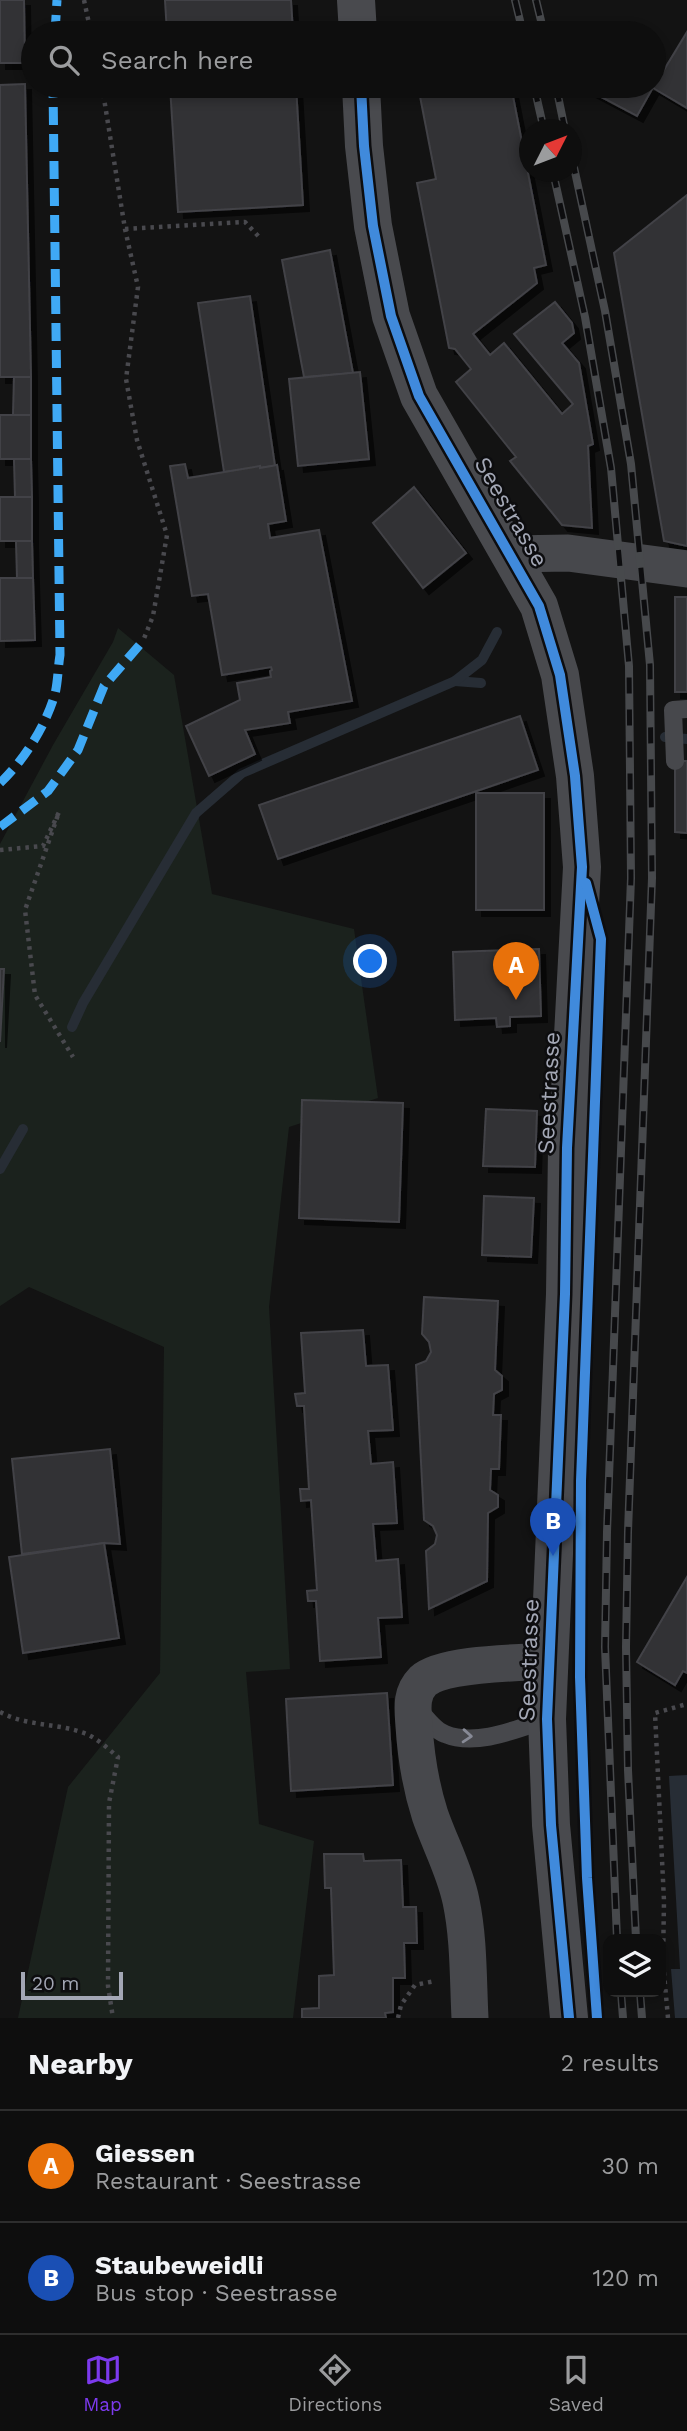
<!DOCTYPE html>
<meta charset="utf-8">
<style>
:root{--surface:#0e0e0e;--page:#1c1c1c;--text:#f1f3f6;--muted:#9b9c9e;--line:#2e2e2e;--accent:#7c3aed}
body{margin:0;font-family:"Work Sans",sans-serif;background:var(--page);color:var(--text)}
.controls{position:absolute;right:21px;bottom:21px;display:grid;overflow:hidden;border-radius:14px;box-shadow:0 4px 10px #0003}
.controls button{width:63px;height:63px;display:grid;place-items:center;padding:0;border:0;border-bottom:2px solid var(--line);background:var(--surface);color:var(--text);font:35px sans-serif}
.compass{position:absolute;left:519px;top:119px;width:63px;height:63px;border-radius:50%;background:var(--surface);box-shadow:0 4px 10px #0003;rotate:48deg}
.scale{position:absolute;left:21px;bottom:18px;width:102px;box-sizing:border-box;padding-left:7px;border:4px solid #a3a7b5;border-top:0;font-size:19px;line-height:24px;white-space:nowrap;color:#a3a7b5;-webkit-text-stroke:5px #0d0d0f;paint-order:stroke}
.you{position:absolute;left:371px;top:962px;width:24px;height:24px;margin:-18px;border:5px solid #fff;border-radius:50%;background:#1a73e8;box-shadow:0 0 0 10px #1a73e833}
.badge{display:grid;place-items:center;width:46px;height:46px;border-radius:50%;background:var(--accent);color:#fff;font-size:23px;font-weight:700}
.pin{position:absolute;translate:-50% -58px;filter:drop-shadow(0 2px 4px #0008)}
.pin::after{content:'';position:absolute;top:37px;width:24px;height:21px;background:inherit;clip-path:polygon(0 0,100% 0,50% 100%)}
.list{margin:0;padding:0;list-style:none}
h2{display:flex;justify-content:space-between;align-items:center;height:91px;margin:0;padding:0 28px;font-size:30px}
h2 small{font-size:23px;font-weight:400;color:var(--muted)}
.list li{display:grid;grid-template-columns:46px 1fr auto;gap:21px;align-items:center;box-sizing:border-box;height:112px;padding:0 28px;border-top:2px solid var(--line)}
.list b{display:block;font-size:26px;white-space:nowrap}
.list p{margin:0;font-size:23px;white-space:nowrap;color:var(--muted)}
.list em{font-size:23px;font-style:normal;color:var(--muted)}
.icon{flex:none;width:38px;height:38px;fill:none;stroke:currentColor;stroke-width:2;stroke-linecap:round;stroke-linejoin:round}
.map{position:relative;flex:none;width:687px;height:2018px;overflow:hidden}
.search{position:absolute;background:var(--surface);box-shadow:0 4px 10px #0003;left:21px;right:21px;top:21px;height:77px;display:flex;align-items:center;gap:18px;box-sizing:border-box;padding:0 24px;border-radius:38px;color:var(--muted);font-size:26px}
.sheet{height:315px;background:var(--surface)}
nav{display:flex;justify-content:space-around;align-items:center;box-sizing:border-box;height:98px;border-top:2px solid var(--line);background:var(--surface);font-size:19px;color:var(--muted)}
nav a{display:grid;justify-items:center;gap:4px}
nav .on{color:var(--accent)}
.map>svg:first-child{display:block}
</style>
<div class="map">
<svg width="687" height="2018" viewBox="0 0 687 2018">
<defs>
<filter id="shadow"><feDropShadow dx="6" dy="6" stdDeviation="0" flood-color="#0009"/></filter>
</defs>
<rect width="100%" height="100%" fill="#131313"/>
<!-- green -->
<path fill="#1b221d" d="M118,628L174,675L212,894L354,929L378,1098L289,1127L269,1307L290,1669L246,1672L259,1824L314,1841L293,2018H18L68,1787L160,1673L164,1347L29,1287L0,1306V844L53,745L113,642Z"/>
<!-- water -->
<path fill="#272d35" d="M687,1775V2018H675L671,1969H680L669,1776Z"/>
<g fill="none" stroke-linecap="round" stroke-linejoin="round">
<!-- stream -->
<g stroke="#272d35" stroke-width="10">
<path d="M455,681L481,683"/>
<path d="M665,737L687,739"/>
<path d="M72,1027L83,1003L196,813L242,773L455,681L482,660L497,632"/>
<path d="M0,1169L23,1129"/>
</g>
</g>
<!-- building -->
<g fill="#323234" stroke="#424247" stroke-width="2" filter="url(#shadow)">
<path d="M0,0H24L25,63H0Z"/>
<path d="M165,0H291L293,33H167Z"/>
<path d="M687,32V108L653,88Z"/>
<path d="M654,71L660,75L637,116L590,91L593,86H654Z"/>
<path d="M25,84L31,377H0V85Z"/>
<path d="M170,86H296L303,205L178,212Z"/>
<path d="M418,86H511L546,265L534,268L537,283L473,334L490,355L504,343L562,414L573,404L514,334L555,302L572,323L574,333L562,343L579,363L593,444L588,446L592,528L562,525L510,461L516,457L456,382L471,369L455,349L449,348L417,183L436,179Z"/>
<path d="M687,195V546L664,541L614,253Z"/>
<path d="M330,250L353,373L304,377L282,260Z"/>
<path d="M250,296L275,466L224,472L198,303Z"/>
<path d="M360,372L369,459L298,466L289,379Z"/>
<path d="M14,377H31V415H13Z"/>
<rect x="0" y="415" width="31" height="44"/>
<path d="M14,459H31L32,497H15Z"/>
<path d="M185,464L188,478L260,466V468L277,465L286,521L268,524L270,538L319,530L352,701L288,712L290,723L245,730L255,754L209,776L186,726L240,700L237,683L271,677L270,671L272,670L271,667L222,675L208,594L192,596L170,466Z"/>
<path d="M414,487L466,553L423,588L373,523Z"/>
<rect x="0" y="497" width="32" height="44"/>
<path d="M16,541H32L33,578H17Z"/>
<path d="M0,578H33L35,640L0,641Z"/>
<rect x="675" y="597" width="12" height="95"/>
<path d="M520,716L538,770L278,859L259,805Z"/>
<path d="M675,761H687V833L675,832Z"/>
<rect x="476" y="793" width="68" height="117"/>
<path d="M539,949L541,1016L510,1017V1026L497,1027L496,1018L455,1020L453,952Z"/>
<path d="M0,969H4L0,1042Z"/>
<path d="M302,1100L403,1103L399,1222L299,1218Z"/>
<path d="M486,1109L537,1111L535,1167L483,1166Z"/>
<path d="M484,1196L534,1198L531,1257L482,1255Z"/>
<path d="M424,1297L498,1301L495,1370L502,1376V1390L494,1394L493,1415H501L499,1469H491L490,1490L498,1495V1507L488,1513L487,1581L429,1609L426,1551L435,1544L437,1535L433,1526L424,1520L416,1365L426,1361L431,1352L429,1342L422,1334Z"/>
<path d="M363,1330L366,1366L388,1365L393,1430L368,1431L371,1464L393,1462L397,1523L373,1524L376,1561L398,1559L402,1617L378,1618L381,1657L320,1661L316,1601H308L307,1591L317,1590L311,1500L301,1501L300,1489H309L304,1406H297L295,1394L305,1393L301,1333Z"/>
<path d="M110,1449L120,1544L104,1543L22,1554L12,1459Z"/>
<path d="M104,1543L119,1638L23,1653L9,1557Z"/>
<path d="M687,1577V1673L683,1671L675,1685L637,1662Z"/>
<path d="M387,1693L393,1785L291,1791L286,1699Z"/>
<path d="M324,1854H363L364,1861L401,1860L403,1907H416L417,1943H404L405,1978H393V2012L385,2013L386,2018H302V2009L319,2008V1976L334,1975L331,1888H325Z"/>
</g>
<g fill="none" stroke-linecap="round" stroke-linejoin="round">
<!-- path -->
<g stroke="#49494e" stroke-width="4.5" stroke-dasharray="3.5 5" stroke-linecap="butt">
<path d="M84,0L91,33"/>
<path d="M102,86L125,229L138,287L126,379L137,440L167,535L153,616L143,641"/>
<path d="M125,229L245,222L260,238"/>
<path d="M0,850L43,846L59,812L25,910L35,995L73,1057"/>
<path d="M0,1712C26,1726 54,1723 81,1732C95,1736 107,1748 118,1757L109,1803L108,1986L113,2018"/>
<path d="M398,2018L401,2005L415,1985L435,1981"/>
<path d="M668,2018L663,1962L664,1901L655,1713L687,1704"/>
</g>
<!-- lane -->
<g stroke="#47484c" stroke-width="18">
<path d="M675,761L673,710L687,709"/>
<path d="M417,1707C424,1716 434,1730 445,1734C476,1747 517,1729 547,1719"/>
</g>
<!-- street -->
<g stroke="#47484c" stroke-width="37">
<path d="M511,554L568,553L687,569"/>
<path d="M470,2018C468,1979 469,1939 461,1901C455,1871 440,1844 430,1815C421,1787 416,1757 414,1726C413,1710 410,1694 423,1681C443,1663 520,1663 549,1661"/>
</g>
<!-- primary -->
<g stroke="#494a4e" stroke-width="38">
<path d="M356,0L358,33"/>
<path d="M361,86L364,146L373,226L391,316L419,396L539,606L560,675L575,776L582,867L567,1148L565,1294L547,1719L551,1825L569,2018"/>
</g>
<defs>
<g id="rail">
<path d="M515,0L523,33"/>
<path d="M536,0L544,33"/>
<path d="M534,86L544,130"/>
<path d="M556,86L565,130"/>
<path d="M572,158L605,311L631,464L650,665L652,878L628,1532L626,1647L628,1770L636,1939"/>
<path d="M553,172L585,317L611,468L629,666L631,878L607,1532L605,1647L617,1939"/>
<path d="M621,1992L623,2018"/>
<path d="M640,1992L642,2018"/>
</g>
</defs>
<!-- rail casing -->
<use href="#rail" stroke="#47494c" stroke-width="8"/>
<!-- rail -->
<use href="#rail" stroke="#0d0d0f" stroke-width="5" stroke-dasharray="16" stroke-linecap="butt"/>
<!-- quiet -->
<g stroke="#3fa9f5" stroke-width="9" stroke-dasharray="18 9" stroke-linecap="butt">
<path d="M55,33L57,0"/>
<path d="M0,783C25,759 45,727 55,694C58,681 58,667 60,655L53,86"/>
<path d="M0,827L48,791L78,750L104,686L143,641"/>
</g>
<defs>
<g id="cycleway">
<path d="M361,86L364,146L373,226L391,316L419,396L539,606L560,675L575,776L582,867L567,1148L565,1294L547,1719L551,1825L569,2018"/>
<path d="M586,883L601,939L581,1481L580,1677L587,1878L597,2018"/>
</g>
</defs>
<!-- cycleway casing -->
<use href="#cycleway" stroke="#0d0d0f" stroke-width="15"/>
<!-- cycleway -->
<use href="#cycleway" stroke="#408adc" stroke-width="10"/>
</g>
<!-- one-way arrows -->
<defs><path id="oneway-chevron" d="M-2-3.5L2.5 0L-2 3.5" fill="none" stroke-width="1.6" stroke-linecap="round" stroke-linejoin="round" transform="scale(1.75)"/></defs>
<use stroke="#878a96" href="#oneway-chevron" transform="translate(467 1736) rotate(4)"/>
<g text-anchor="middle" dominant-baseline="central" stroke-width="5" stroke-linejoin="round" paint-order="stroke">
<!-- street labels -->
<g font-size="23" fill="#a3a7b5" stroke="#0d0d0f">
<text transform="translate(511 512) rotate(60)">Seestrasse</text>
<text transform="translate(549 1093) rotate(-87)">Seestrasse</text>
<text transform="translate(529 1660) rotate(-88)">Seestrasse</text>
</g>
</g>
</svg>
<div class="controls">
<button><svg class="icon" aria-label="layers" viewBox="0 0 24 24"><path d="M12 4l9 5-9 5-9-5zM3 14l9 5 9-5"/></svg></button>
</div>
<svg class="compass" viewBox="-18 -18 36 36"><path d="M0-13l5 13h-10z" fill="#e53935"/><path d="M0 13l5-13h-10z" fill="#9b9c9e"/></svg>
<div class="scale">20 m</div>
<div class="you"></div>
<div class="pin badge" style="left:516px;top:1000px;background:#e8710a">A</div>
<div class="pin badge" style="left:553px;top:1556px;background:#1a4fb4">B</div>
<div class="search"><svg class="icon" aria-label="search" viewBox="0 0 24 24"><circle cx="10" cy="10" r="6"/><path d="M15 15l6 6"/></svg>Search here</div>
</div>
<section class="sheet">
<h2>Nearby<small>2 results</small></h2>
<ul class="list">
<li><span class="badge" style="background:#e8710a">A</span><div><b>Giessen</b><p>Restaurant · Seestrasse</p></div><em>30 m</em></li>
<li><span class="badge" style="background:#1a4fb4">B</span><div><b>Staubeweidli</b><p>Bus stop · Seestrasse</p></div><em>120 m</em></li>
</ul>
</section>
<nav>
<a class="on"><svg class="icon" aria-label="map" viewBox="0 0 24 24"><path d="M3 6l6-2 6 2 6-2v14l-6 2-6-2-6 2zM9 4v14M15 6v14"/></svg>Map</a>
<a><svg class="icon" aria-label="directions" viewBox="0 0 24 24"><path d="M12 3l9 9-9 9-9-9zM9 14v-3h6M13 9l2 2-2 2"/></svg>Directions</a>
<a><svg class="icon" aria-label="saved" viewBox="0 0 24 24"><path d="M7 4h10v16l-5-4-5 4z"/></svg>Saved</a>
</nav>
